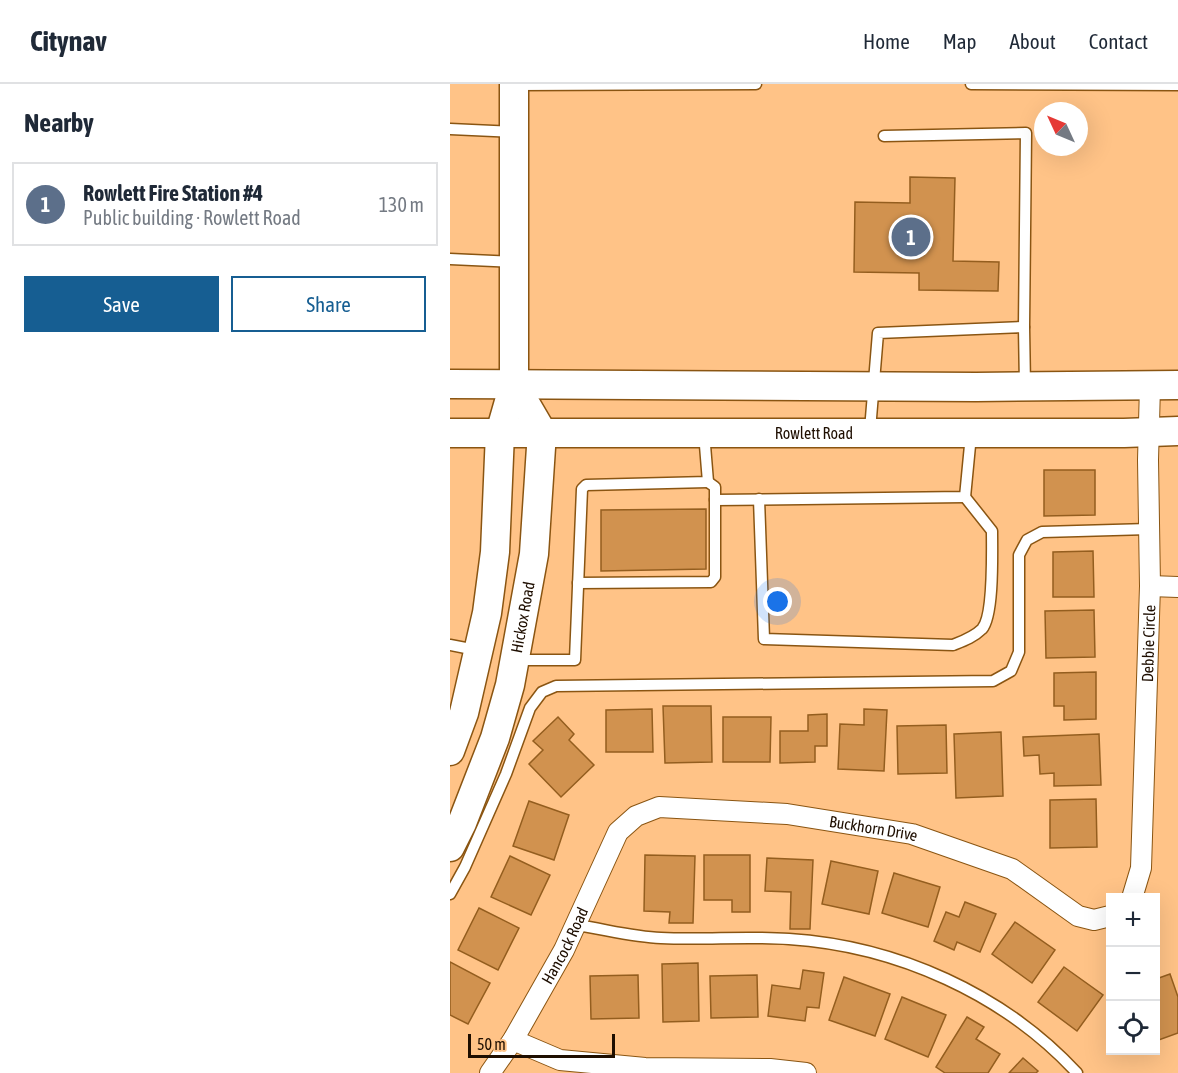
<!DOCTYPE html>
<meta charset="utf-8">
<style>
:root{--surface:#fff;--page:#f6f6f7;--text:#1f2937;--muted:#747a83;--line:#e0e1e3;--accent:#165e92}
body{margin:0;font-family:"Asap Condensed",sans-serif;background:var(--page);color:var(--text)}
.controls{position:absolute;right:18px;bottom:18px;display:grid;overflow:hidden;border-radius:0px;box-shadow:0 6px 24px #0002}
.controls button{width:54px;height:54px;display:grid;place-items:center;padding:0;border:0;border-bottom:2px solid var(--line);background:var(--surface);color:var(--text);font:30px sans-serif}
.compass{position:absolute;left:584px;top:18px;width:54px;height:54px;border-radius:50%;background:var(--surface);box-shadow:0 6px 24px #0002;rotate:314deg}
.scale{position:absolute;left:18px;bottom:15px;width:147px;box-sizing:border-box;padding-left:6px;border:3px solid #1e0e00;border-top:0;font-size:16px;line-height:21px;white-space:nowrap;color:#1e0e00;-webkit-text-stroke:4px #ffc387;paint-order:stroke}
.you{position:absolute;left:328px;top:518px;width:21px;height:21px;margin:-15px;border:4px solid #fff;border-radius:50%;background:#1a73e8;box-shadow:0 0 0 9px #1a73e833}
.badge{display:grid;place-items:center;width:39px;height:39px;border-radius:50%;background:var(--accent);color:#fff;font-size:20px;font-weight:700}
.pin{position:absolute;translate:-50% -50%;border:3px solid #fff;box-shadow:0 2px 6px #0006}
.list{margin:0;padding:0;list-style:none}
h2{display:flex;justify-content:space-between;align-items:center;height:78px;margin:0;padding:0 24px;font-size:26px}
h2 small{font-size:20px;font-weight:400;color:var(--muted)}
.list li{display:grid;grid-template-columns:39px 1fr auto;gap:18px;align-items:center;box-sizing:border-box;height:84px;margin:0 12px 12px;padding:0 12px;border:2px solid var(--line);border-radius:0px}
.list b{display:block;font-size:22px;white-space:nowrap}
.list p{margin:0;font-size:20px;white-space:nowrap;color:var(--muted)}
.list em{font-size:20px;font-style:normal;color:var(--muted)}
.actions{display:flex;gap:12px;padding:18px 24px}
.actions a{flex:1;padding:14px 0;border:2px solid var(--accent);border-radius:0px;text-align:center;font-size:21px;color:var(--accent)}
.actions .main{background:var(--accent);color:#fff}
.icon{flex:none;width:33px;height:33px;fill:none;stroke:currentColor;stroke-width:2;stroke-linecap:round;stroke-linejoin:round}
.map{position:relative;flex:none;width:728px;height:989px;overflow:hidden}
header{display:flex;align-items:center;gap:36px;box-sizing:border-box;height:84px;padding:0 30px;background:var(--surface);border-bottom:2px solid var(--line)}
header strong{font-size:28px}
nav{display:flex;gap:33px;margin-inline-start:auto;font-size:21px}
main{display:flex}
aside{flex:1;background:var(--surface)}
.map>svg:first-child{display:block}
</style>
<header>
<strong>Citynav</strong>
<nav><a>Home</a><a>Map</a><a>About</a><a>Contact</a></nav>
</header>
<main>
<aside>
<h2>Nearby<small></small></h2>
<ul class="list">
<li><span class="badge" style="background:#5c6f8a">1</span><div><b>Rowlett Fire Station #4</b><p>Public building · Rowlett Road</p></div><em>130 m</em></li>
</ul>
<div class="actions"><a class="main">Save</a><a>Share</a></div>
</aside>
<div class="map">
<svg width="728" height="989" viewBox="0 0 728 989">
<rect width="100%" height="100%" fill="#ffc387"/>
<!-- building -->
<g fill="#d1924f" stroke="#945e1f" stroke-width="1.5">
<path d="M460,93L505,94L503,177L549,178L548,207L469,206V189L404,188L405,118L460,119Z"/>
<path d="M594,386H645V431L594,432Z"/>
<path d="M256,425V485L151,487V426Z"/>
<path d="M643,467L644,513H603V468Z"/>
<path d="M644,526L645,573L596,574L595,527Z"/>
<path d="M646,588V635L614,636V622H604V589Z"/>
<path d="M213,622H261L262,678L215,679Z"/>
<path d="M202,625L203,668H156V626Z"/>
<path d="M414,625L437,626L434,687L388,685L390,640L414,641Z"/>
<path d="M377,630V662H365V678L330,679V647H358V631Z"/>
<path d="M108,633L124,650L119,656L144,681L111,713L79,680L93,666L83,657Z"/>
<path d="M273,633H321L320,678H273Z"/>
<path d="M496,641L497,689L448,690L447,642Z"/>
<path d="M551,648L553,712L506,714L504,650Z"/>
<path d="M649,650L651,701L604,702V689L590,690L589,671L574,672L573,653Z"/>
<path d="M646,715L647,763L600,764V716Z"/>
<path d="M79,717L119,731L104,776L63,762Z"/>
<path d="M195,771L245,772L243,839H219L220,828L194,827Z"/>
<path d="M254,771H300V828H282V816H254Z"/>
<path d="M60,772L100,791L81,831L41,813Z"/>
<path d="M317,774L363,776L360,845H340L341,808L315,807Z"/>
<path d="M381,777L428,787L419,830L372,820Z"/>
<path d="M444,789L490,803L478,843L432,829Z"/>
<path d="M515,818L546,830L530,868L507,858L504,866L484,857L496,828L509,833Z"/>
<path d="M29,824L69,844L48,886L8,866Z"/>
<path d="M565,838L605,866L582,899L542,870Z"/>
<path d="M0,878L40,899L18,940L0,931Z"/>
<path d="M248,879L249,937L213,938L212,880Z"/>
<path d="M614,883L653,911L627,947L588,918Z"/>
<path d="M353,886L374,889L369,924L357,923L355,937L318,932L322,901L350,905Z"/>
<path d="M720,890L728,913V949L706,957V895Z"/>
<path d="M188,891L189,934L141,935L140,892Z"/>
<path d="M307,891L308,933L261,934L260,892Z"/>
<path d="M394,893L440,910L425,952L379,936Z"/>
<path d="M452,913L496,931L478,973L435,955Z"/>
<path d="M517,933L534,943L526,955L550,970L538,989H495L486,983Z"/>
<path d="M573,974L588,987L586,989H559Z"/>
</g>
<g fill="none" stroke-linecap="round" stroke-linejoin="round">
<defs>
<g id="lane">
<path d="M521,0L728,1"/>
<path d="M66,1L306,0"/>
<path d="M0,45L63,48"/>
<path d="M434,52L576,49L574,243"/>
<path d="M0,175L63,178"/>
<path d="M420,346L428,249L574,243L575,302"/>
<path d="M309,415L314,555L503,561C513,557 524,553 532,545C544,532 542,467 542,447L515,413"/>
<path d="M265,416L515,413L521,351"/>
<path d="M128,499L261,498L265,493V403L258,398"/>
<path d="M0,561L26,566"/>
<path d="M66,576H125L132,405L136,401L258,398L254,349"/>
<path d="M0,810L15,783L56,690L80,624L92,608L106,602L543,597L561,587L569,568V471L577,456L592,448L699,445"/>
<path d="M126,841C154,845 183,853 211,854C254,856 297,852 339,855C447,862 554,910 627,989"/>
</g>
<g id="street">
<path d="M700,502L728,503"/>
<path id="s1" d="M682,814L691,784L700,502L698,376L700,302"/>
<path d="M63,956L110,976L195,984L320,985L356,989"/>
<path id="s2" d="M40,989L63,956L114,866L168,748L186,732L209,723L337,730L462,750L562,785L628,832L644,836L660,832"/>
</g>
<g id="secondary">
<path d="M0,300L526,303L728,301"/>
<path id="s3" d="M0,349H674L728,347"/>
<path d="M0,667L14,629L37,529L45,468L50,349L64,300V0"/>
<path id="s4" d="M0,763L12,739L45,654L60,601L84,470L92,348L64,300"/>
</g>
</defs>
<!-- lane casing -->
<use href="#lane" stroke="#8a5512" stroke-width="13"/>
<!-- street casing -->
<use href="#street" stroke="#8a5512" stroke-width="22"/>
<!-- secondary casing -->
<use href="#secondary" stroke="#8a5512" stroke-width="31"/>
<!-- lane -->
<use href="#lane" stroke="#fff" stroke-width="10"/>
<!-- street -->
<use href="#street" stroke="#fff" stroke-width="20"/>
<!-- secondary -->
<use href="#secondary" stroke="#fff" stroke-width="28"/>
</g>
<g text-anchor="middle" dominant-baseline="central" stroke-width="4.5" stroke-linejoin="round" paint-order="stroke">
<!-- street labels -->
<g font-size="16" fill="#1e0e00" stroke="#ffc387">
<text stroke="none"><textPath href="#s3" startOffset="364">Rowlett Road</textPath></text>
<text stroke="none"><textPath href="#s4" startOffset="242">Hickox Road</textPath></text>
<text stroke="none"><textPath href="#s1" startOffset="256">Debbie Circle</textPath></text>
<text stroke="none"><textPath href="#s2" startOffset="538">Buckhorn Drive</textPath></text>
<text stroke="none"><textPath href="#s2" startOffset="148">Hancock Road</textPath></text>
</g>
</g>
</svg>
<div class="controls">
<button>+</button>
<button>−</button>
<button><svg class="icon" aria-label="locate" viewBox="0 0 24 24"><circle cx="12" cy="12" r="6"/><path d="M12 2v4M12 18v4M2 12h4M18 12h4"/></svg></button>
</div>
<svg class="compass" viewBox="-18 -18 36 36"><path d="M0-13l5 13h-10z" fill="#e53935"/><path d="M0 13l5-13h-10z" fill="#747a83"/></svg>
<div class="scale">50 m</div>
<div class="you"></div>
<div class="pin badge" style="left:461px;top:153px;background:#5c6f8a">1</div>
</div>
</main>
